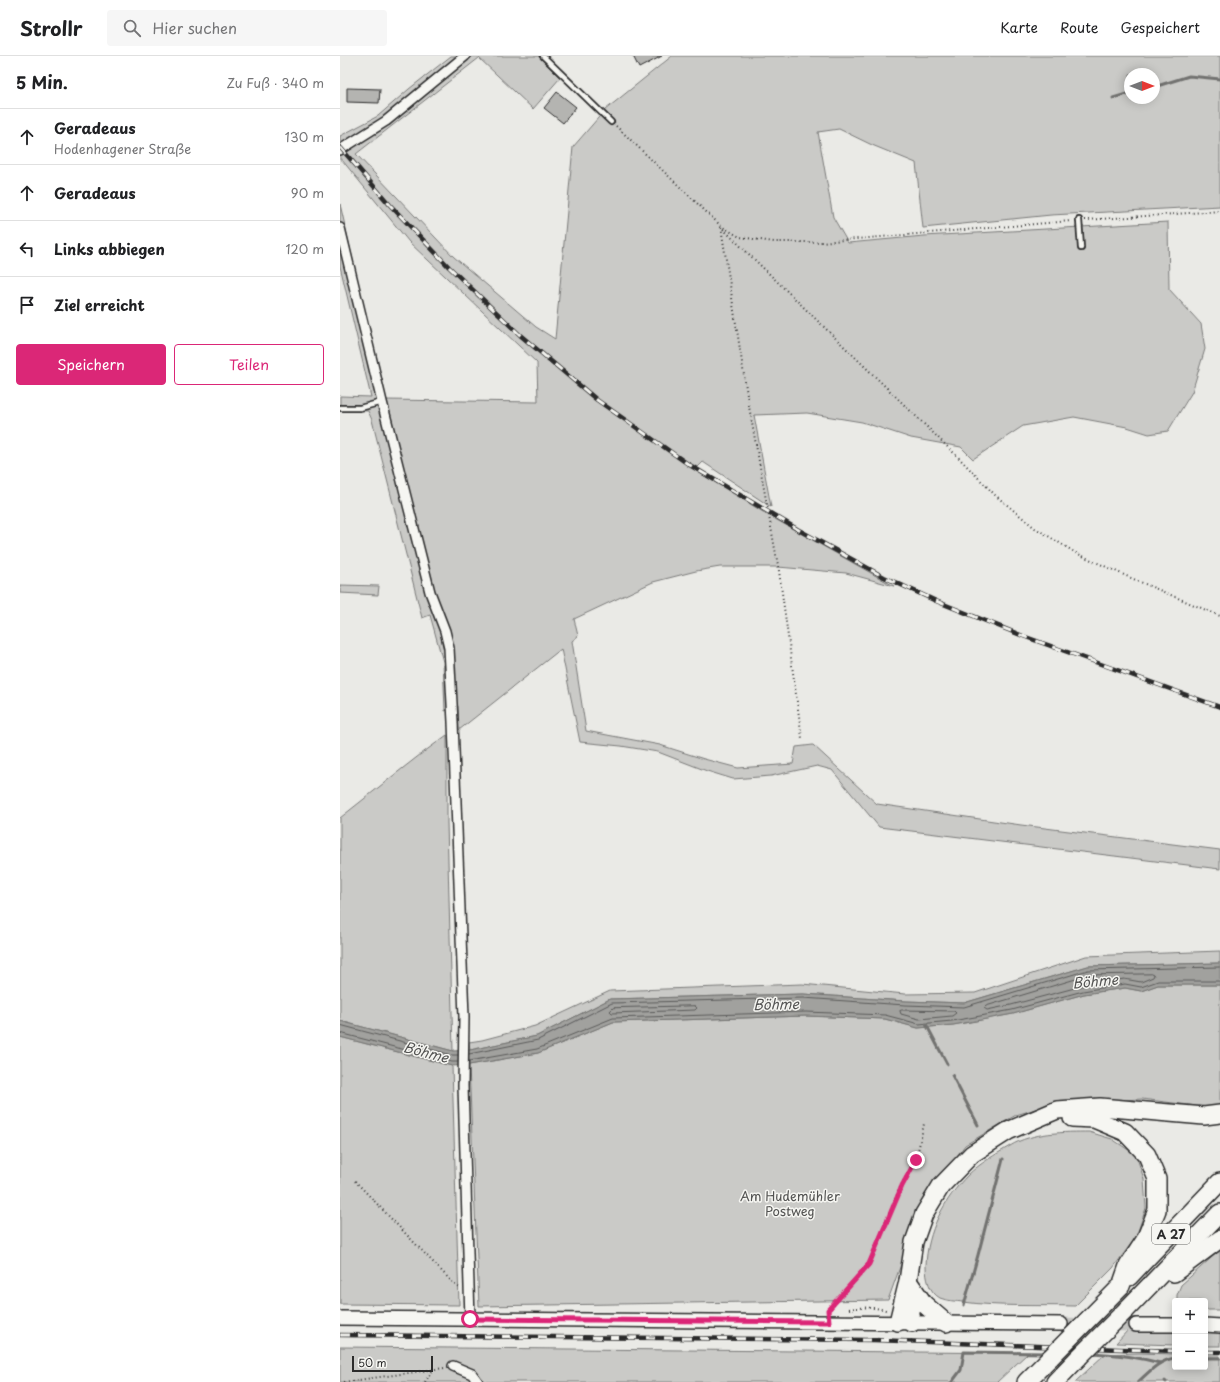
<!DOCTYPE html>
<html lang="de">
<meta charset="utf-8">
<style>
:root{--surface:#fff;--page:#f6f6f6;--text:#202124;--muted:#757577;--line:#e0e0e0;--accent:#db2777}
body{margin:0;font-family:"Playpen Sans",sans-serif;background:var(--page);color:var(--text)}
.controls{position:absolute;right:12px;bottom:12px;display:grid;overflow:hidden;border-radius:4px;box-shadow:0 2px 10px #0003}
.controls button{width:36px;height:36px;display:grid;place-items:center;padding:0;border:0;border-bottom:1px solid var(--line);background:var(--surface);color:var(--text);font:20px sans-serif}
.compass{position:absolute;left:784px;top:12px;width:36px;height:36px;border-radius:50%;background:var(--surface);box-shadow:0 2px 10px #0003;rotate:90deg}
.scale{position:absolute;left:12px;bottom:10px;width:81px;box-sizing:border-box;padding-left:4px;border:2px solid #2b2b2b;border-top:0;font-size:11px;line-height:14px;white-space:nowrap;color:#2b2b2b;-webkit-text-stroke:3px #f6f6f2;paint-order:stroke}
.stop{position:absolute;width:12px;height:12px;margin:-9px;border:3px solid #db2777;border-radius:50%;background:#fff}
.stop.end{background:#db2777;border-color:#fff;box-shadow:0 1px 4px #0008}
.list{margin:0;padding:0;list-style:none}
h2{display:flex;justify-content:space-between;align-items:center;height:52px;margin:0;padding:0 16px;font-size:17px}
h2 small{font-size:13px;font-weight:400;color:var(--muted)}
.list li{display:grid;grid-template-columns:26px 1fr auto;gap:12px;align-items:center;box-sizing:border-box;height:56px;padding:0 16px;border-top:1px solid var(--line)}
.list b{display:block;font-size:15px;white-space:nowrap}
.list p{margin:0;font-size:13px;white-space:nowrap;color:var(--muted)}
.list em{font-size:13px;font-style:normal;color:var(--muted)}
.actions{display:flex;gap:8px;padding:12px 16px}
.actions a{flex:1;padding:9px 0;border:1px solid var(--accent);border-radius:4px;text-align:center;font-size:14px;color:var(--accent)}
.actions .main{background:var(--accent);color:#fff}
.icon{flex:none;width:22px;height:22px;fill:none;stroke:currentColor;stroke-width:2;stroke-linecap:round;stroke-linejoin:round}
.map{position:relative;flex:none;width:880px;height:1326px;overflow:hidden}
header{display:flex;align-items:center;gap:24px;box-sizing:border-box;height:56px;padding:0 20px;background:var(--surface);border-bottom:1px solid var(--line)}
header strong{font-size:19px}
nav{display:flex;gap:22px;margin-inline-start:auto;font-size:14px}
.search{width:280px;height:36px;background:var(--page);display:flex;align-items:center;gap:10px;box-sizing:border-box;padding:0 14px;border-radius:4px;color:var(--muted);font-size:15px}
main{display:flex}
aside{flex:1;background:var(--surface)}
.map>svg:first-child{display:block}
</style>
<header>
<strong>Strollr</strong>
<div class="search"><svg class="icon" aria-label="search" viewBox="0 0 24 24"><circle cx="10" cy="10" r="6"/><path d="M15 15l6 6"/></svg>Hier suchen</div>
<nav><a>Karte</a><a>Route</a><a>Gespeichert</a></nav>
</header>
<main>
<aside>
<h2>5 Min.<small>Zu Fuß · 340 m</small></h2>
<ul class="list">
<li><svg class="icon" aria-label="ahead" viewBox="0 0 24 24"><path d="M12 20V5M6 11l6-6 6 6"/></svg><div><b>Geradeaus</b><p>Hodenhagener Straße</p></div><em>130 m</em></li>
<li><svg class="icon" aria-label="ahead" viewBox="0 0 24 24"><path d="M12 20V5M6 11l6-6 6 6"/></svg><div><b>Geradeaus</b></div><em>90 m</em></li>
<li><svg class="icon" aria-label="left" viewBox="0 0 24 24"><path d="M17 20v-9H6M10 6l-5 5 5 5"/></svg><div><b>Links abbiegen</b></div><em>120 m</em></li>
<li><svg class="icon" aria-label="arrive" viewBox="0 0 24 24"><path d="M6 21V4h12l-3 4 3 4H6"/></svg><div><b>Ziel erreicht</b></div></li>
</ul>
<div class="actions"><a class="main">Speichern</a><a>Teilen</a></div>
</aside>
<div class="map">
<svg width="880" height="1326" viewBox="0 0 880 1326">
<rect width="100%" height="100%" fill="#eaeae6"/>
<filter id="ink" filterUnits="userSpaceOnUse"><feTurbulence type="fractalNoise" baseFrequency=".025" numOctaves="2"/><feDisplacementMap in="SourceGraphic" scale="8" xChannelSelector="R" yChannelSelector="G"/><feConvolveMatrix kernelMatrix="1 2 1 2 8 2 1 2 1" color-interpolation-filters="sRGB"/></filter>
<g filter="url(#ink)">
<!-- green -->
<g fill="#cacac7" stroke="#7a7a79" fill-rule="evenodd">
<path d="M111,0H198L220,22L193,53L139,2L16,98L114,201L196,271L215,283L233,91L265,54L332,0H880V150L711,159L583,172L576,107L532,89L499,73L478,76L493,161L508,187L584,180L828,166L829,233L861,268L865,293L852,336L828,375L809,378L787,371L734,361L683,370L633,403L621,391L571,382L522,366L467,357L414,359L431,451L363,406L355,414L428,459L554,530L506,517L438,511H380L356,515L313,526L234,563L238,580L232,585L246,675L320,689L364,703L398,712L453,708L456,691L473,689L537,748L681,769L880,794V813L539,771L492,714L477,710L431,720L393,723L367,715L318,696L281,690L240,686L221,593L119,674L118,650L105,655L103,606L90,559L82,562L32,364L28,355L0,354V340L31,341L0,210V148L45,344L198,346L197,307L88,204L69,186L2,104H0V80L38,60L69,33ZM790,18H814V42H790Z"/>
<path d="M0,529L39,530L38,539L0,537Z"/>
<path d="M107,679V767L113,995L0,965V762C36,734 70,705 107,679Z"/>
<path d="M880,895V907L748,910L624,947L565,945L463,938L270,943L197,980L130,994L129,986L142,984L195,970L270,935L462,928L565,938L635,937L746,900Z"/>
<path d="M818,929H880V1053L802,1043L744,1046L709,1049L676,1059L625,1089L583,1148L548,1244L139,1250L129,1009L198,997L273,966L466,960L545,963L578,972L613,969L673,958L744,938L785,932L801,935Z"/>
<path d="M0,981L112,1010L119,1249L0,1248Z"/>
<path d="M749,1076L772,1083L796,1099L804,1123L806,1152L796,1181L773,1212L735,1250C698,1249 660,1251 623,1246C616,1245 607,1245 600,1242C589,1236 586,1222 586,1210C587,1176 604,1143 628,1119C639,1108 656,1098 670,1090C692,1076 725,1076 749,1076Z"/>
<path d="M880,1194V1254H865V1245H837V1239L841,1229Z"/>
<path d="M789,1273L835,1274V1289L776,1287Z"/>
<rect x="865" y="1274" width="15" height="16"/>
<path d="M0,1291L688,1297L657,1326H0Z"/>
<path d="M799,1297L835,1298V1311H865V1300H880V1326H735L765,1298Z"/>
</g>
<!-- water -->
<path fill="#a1a19e" stroke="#727270" d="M880,907V929H818L801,935L785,932L744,938L673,958L636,965L613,969L578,972L545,963L466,960L273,966L198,997L129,1009L112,1010L0,981V965L113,995L130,994L197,980L270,943L463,938L565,945L624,947L748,910Z"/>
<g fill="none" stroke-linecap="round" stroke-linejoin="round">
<!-- shore -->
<g stroke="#5a5a59" stroke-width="1">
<path d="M812,918L814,919L813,921L801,926L784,923L742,930L671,949L647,954L644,952L646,950L749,919Z"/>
<path d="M355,950L357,952L355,954L272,957L270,955L273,952Z"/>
<path d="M562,954L614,955L616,957L612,960L579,963L561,958L560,955Z"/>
<path d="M0,969L112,999H118"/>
<path d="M0,977L112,1006H118"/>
<path d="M129,998L198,984L272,947L463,942L565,949L624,951L748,914L880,911"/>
<path d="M129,1005L197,993L273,962L466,956L545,959L579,968L612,965L635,961L672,954L743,935L785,928L801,931L818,925H880"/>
</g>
<!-- stream -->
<g stroke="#727270" stroke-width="3">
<path d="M814,31L849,20L880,23"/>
<path d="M773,42L790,37"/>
<path d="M586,968L607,1008"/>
<path d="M612,1019L638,1069"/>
<path d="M624,1249L638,1199L663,1103"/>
<path d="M752,1297C776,1298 797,1301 820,1307"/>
<path d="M865,1302H880"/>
<path d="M825,1325L826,1326"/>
<path d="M612,1326L621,1314L624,1296L707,1297"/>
<path d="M798,1326C809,1316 819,1304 835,1302"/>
</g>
</g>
<!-- building -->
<g fill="#b4b4b1" stroke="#2b2b2b">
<path d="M293,0H322L299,12Z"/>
<path d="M7,32L40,33L39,47L7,46Z"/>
<path d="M217,36L236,51L223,67L204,52Z"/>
</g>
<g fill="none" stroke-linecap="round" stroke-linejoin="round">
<!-- secondary-tunnel -->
<path stroke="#c4c4c1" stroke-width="13" stroke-dasharray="13 6" stroke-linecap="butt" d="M721,1268L796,1269"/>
<defs>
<g id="lane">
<path d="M203,0L271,66"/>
<path d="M739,164L741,192"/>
<path d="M0,352H20L42,346"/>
</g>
<g id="street">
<path d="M0,94L46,65L125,0"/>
<path d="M0,172L42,346L90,536L105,575L109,592L113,666L124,961L123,1030L130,1263"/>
<path d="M113,1310L132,1318L138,1326"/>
</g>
<g id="secondary">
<path d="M0,1262L721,1268"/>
<path d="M796,1269H835"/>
<path d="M865,1269L880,1270"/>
</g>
<g id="highway">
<path d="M732,1062L754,1063L785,1076L807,1099L817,1123V1154L805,1184L788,1210L781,1230"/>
<path d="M834,1217L880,1183"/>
<path d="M789,1221L880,1126"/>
<path d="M568,1225L584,1248L606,1267"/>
<path d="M569,1239L572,1267"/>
<path d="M786,1254L880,1157"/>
<path d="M558,1266L568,1225L574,1186L584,1158L601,1130L632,1098L668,1075L717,1054L760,1051L864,1060L880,1058"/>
<path d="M686,1326L711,1301"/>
<path d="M715,1326L739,1301"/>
</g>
</defs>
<!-- lane casing -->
<use href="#lane" stroke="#2b2b2b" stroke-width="8"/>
<!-- street casing -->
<use href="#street" stroke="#2b2b2b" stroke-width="12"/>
<!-- secondary casing -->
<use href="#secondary" stroke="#2b2b2b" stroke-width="16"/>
<!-- highway casing -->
<use href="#highway" stroke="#2b2b2b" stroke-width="20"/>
<!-- path -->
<g stroke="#2b2b2b" stroke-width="2" stroke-dasharray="1 3" stroke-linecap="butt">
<path d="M276,70L381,170L400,181L434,186H481L731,165"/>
<path d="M745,164L880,155"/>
<path d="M381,171L408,345L439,515L462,682"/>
<path d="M383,173L619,402L655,439L695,472L736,497L784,519L880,560"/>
<path d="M15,1125L116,1230L120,1232"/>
<path d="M509,1253C522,1251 533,1251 546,1254"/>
<path d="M488,1255L529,1208L561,1130L576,1104L584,1068"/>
<path d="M4,1326L104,1312"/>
<path d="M85,1326L93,1314"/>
</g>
<!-- lane -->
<use href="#lane" stroke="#f6f6f2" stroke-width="4.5"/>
<!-- street -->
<use href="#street" stroke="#f6f6f2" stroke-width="9"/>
<!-- secondary -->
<use href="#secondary" stroke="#f6f6f2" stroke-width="13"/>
<!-- highway -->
<use href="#highway" stroke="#f6f6f2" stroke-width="17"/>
<defs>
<g id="rail">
<path d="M0,91L50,149L109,211L180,279L257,344L348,408L457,473L544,521L596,545L683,580L880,651"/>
<path d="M0,1279L534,1284L835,1295"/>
<path d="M865,1296H880"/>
</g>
</defs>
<!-- rail casing -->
<use href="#rail" stroke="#2b2b2b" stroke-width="4.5"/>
<!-- rail -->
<use href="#rail" stroke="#f6f6f2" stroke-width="3" stroke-dasharray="9" stroke-linecap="butt"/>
<defs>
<g id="highway-bridge">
<path d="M711,1301L781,1230"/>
<path d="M739,1301L786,1254"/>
</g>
</defs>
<!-- highway-bridge casing -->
<use href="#highway-bridge" stroke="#2b2b2b" stroke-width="20" stroke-linecap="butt"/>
<!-- highway-bridge -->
<use href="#highway-bridge" stroke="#f6f6f2" stroke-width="17"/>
</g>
</g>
<g fill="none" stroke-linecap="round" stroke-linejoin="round" filter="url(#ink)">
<!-- route -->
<path stroke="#db2777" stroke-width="5" d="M130,1263L489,1266L488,1254L529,1208L562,1130L576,1104"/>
</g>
<g text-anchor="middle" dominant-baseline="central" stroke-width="3" stroke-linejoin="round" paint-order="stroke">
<!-- shield labels -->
<rect fill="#f6f6f2" stroke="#686867" stroke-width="1" x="812" y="1168" width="38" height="20" rx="3"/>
<g font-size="12" font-weight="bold" fill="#2b2b2b">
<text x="831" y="1178">A 27</text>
</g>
<!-- park labels -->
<g font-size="13" fill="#535352" stroke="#f6f6f2">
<text x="450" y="1139">Am Hudemühler<tspan x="450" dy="15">Postweg</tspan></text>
</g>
<!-- water labels -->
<g font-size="14" font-style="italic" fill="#545453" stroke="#f6f6f2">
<text transform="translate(755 925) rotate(-5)">Böhme</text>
<text transform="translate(436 948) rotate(-1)">Böhme</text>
<text transform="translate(86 996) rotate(15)">Böhme</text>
</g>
</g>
</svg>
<div class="controls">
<button>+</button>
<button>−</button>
</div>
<svg class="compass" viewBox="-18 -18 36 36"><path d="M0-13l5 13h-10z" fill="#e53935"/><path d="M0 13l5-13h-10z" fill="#757577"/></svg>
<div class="scale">50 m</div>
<div class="stop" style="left:130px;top:1263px"></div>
<div class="stop end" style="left:576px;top:1104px"></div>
</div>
</main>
